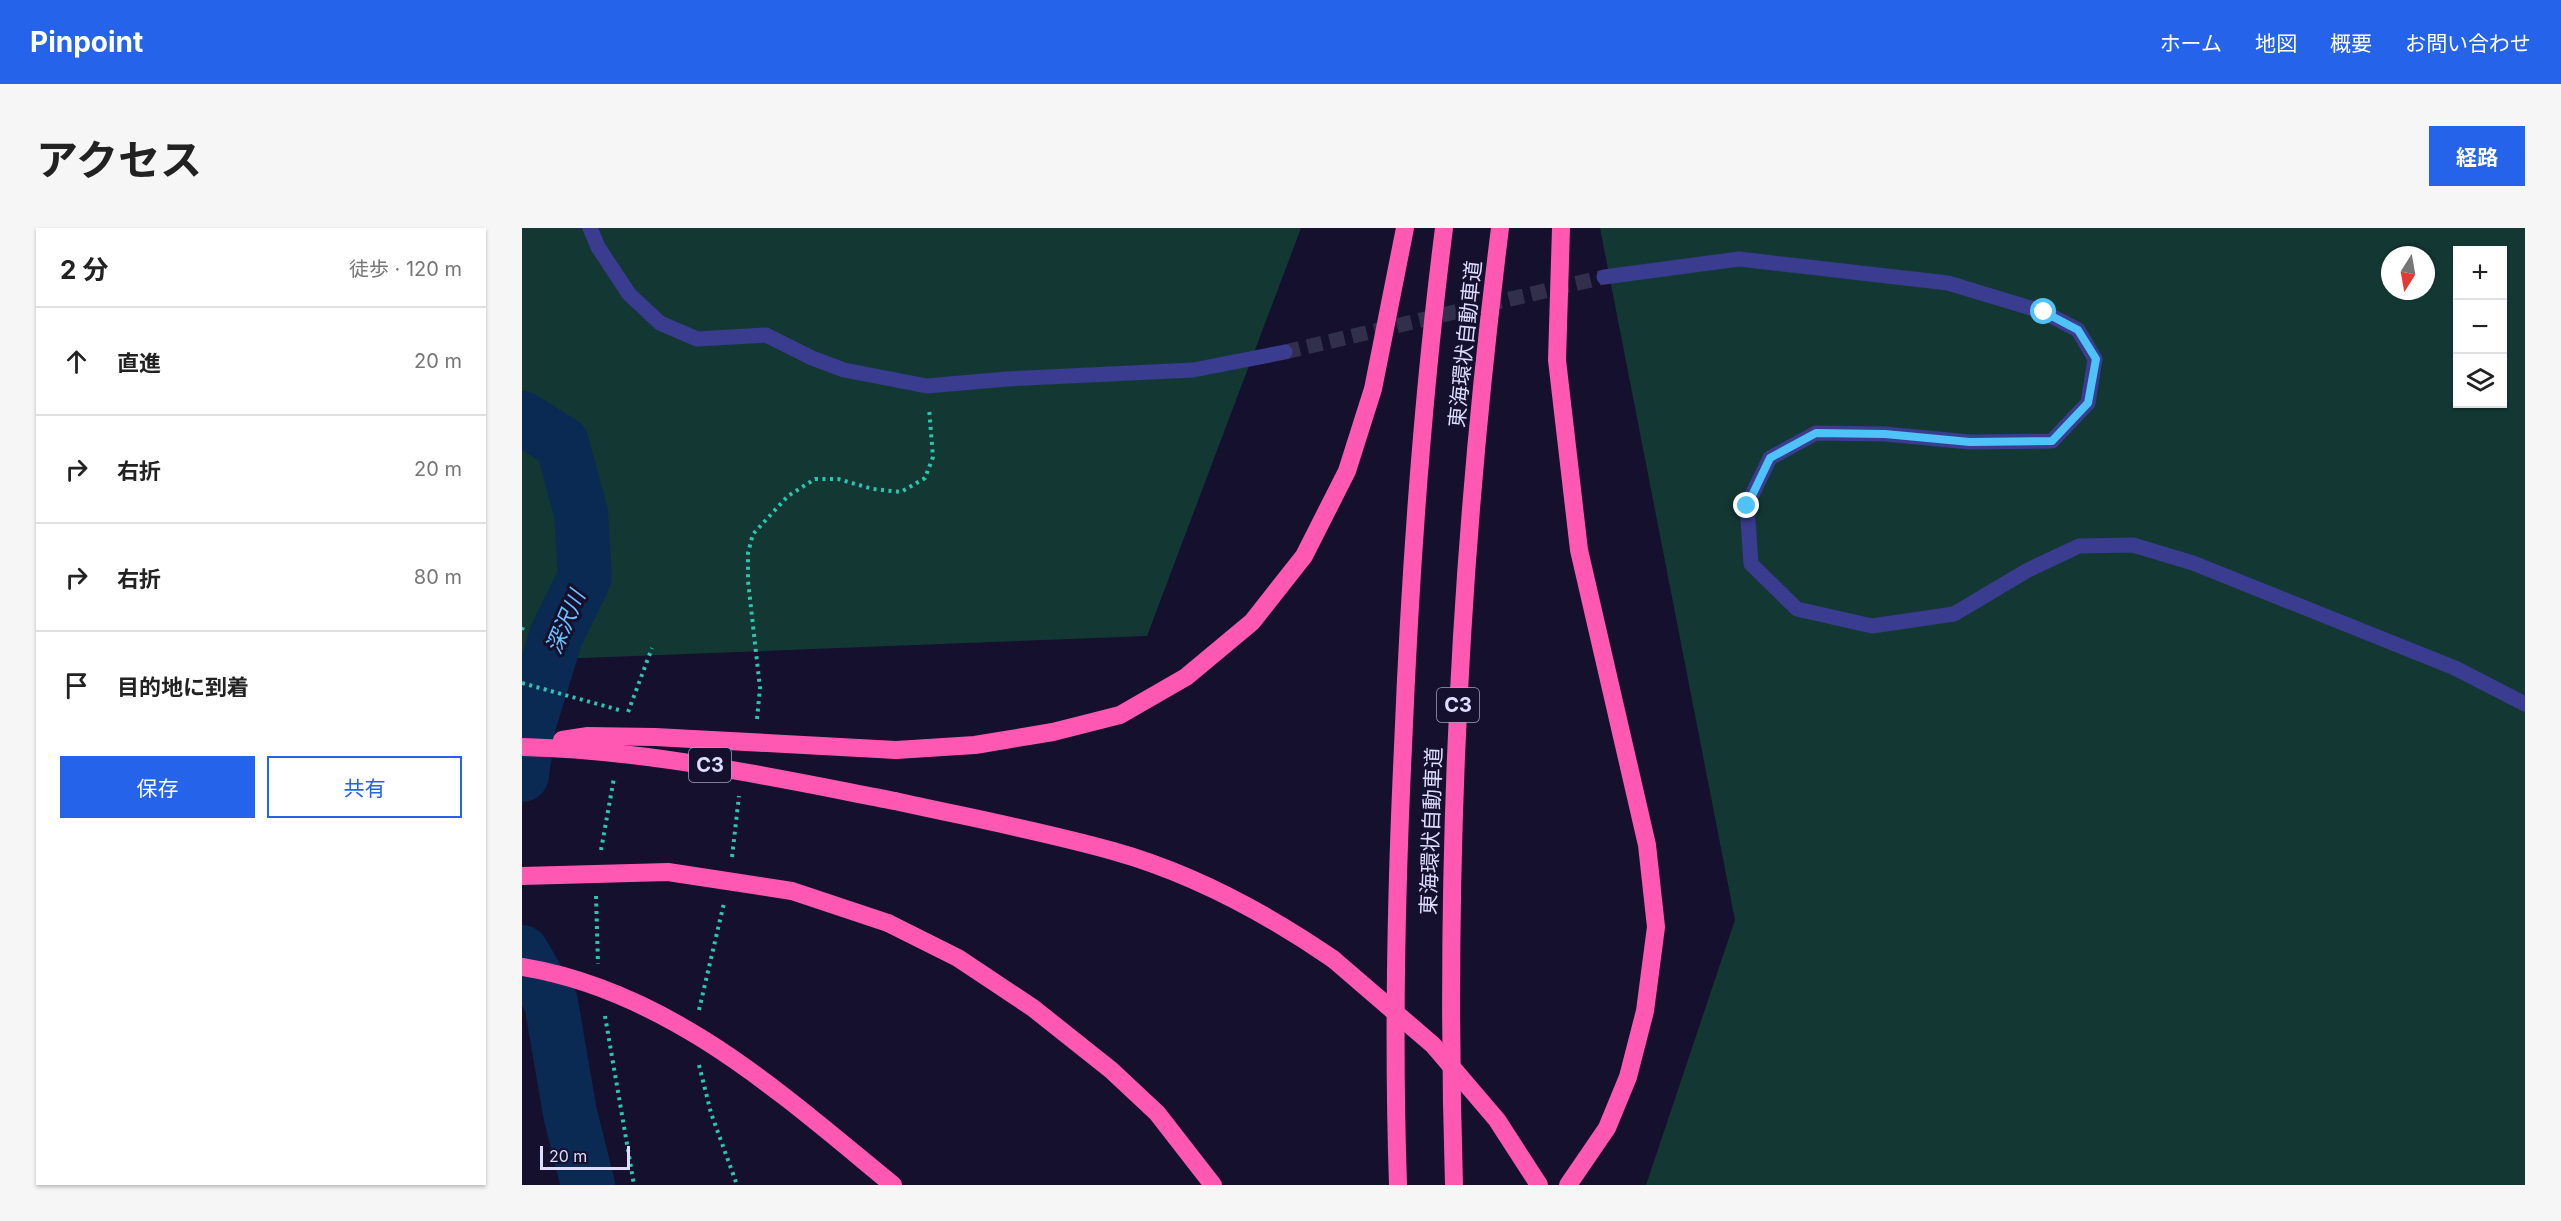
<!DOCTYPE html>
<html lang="ja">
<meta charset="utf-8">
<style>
:root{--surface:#fff;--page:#f6f6f6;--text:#222;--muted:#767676;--line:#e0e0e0;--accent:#2563eb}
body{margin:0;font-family:Inter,"Noto Sans JP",sans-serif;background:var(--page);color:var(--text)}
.controls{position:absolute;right:18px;top:18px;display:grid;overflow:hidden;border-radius:0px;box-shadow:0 2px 4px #0004}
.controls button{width:54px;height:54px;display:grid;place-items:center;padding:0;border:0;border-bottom:2px solid var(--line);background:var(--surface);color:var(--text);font:30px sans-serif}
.compass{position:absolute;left:1859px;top:18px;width:54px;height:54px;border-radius:50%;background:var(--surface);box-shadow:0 2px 4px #0004;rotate:191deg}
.scale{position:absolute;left:18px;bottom:15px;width:90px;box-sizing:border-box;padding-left:6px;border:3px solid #dfddff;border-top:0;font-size:16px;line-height:21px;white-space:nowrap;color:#dfddff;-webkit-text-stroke:4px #14102e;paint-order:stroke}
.stop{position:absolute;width:18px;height:18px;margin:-14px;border:4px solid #4fc3f7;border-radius:50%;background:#fff}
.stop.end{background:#4fc3f7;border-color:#fff;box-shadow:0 2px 6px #0008}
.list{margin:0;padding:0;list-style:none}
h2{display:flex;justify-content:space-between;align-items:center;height:78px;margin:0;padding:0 24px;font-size:26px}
h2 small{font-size:20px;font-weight:400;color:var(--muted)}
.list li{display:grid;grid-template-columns:39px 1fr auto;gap:18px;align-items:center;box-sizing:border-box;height:108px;padding:0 24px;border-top:2px solid var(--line)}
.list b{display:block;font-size:22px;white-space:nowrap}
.list em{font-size:20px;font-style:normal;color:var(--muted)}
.actions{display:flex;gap:12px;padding:18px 24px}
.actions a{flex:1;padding:14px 0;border:2px solid var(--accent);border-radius:0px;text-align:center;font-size:21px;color:var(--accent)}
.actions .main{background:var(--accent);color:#fff}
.icon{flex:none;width:33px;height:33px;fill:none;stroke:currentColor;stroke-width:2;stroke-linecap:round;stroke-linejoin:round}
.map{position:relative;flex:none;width:2003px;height:957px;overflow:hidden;border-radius:0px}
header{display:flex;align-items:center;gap:36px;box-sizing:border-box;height:84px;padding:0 30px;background:var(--accent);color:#fff}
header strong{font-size:28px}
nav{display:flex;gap:33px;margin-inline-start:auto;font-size:21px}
.intro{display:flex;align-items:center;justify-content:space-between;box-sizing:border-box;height:144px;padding:0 36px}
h1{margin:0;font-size:42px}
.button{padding:15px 27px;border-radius:0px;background:var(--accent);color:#fff;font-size:21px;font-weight:700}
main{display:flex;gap:36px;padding:0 36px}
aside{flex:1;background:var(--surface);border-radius:0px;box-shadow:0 2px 4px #0004}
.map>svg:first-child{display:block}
</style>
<header>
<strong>Pinpoint</strong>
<nav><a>ホーム</a><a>地図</a><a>概要</a><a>お問い合わせ</a></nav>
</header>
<div class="intro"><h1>アクセス</h1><a class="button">経路</a></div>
<main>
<aside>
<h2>2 分<small>徒歩 · 120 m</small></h2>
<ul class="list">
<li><svg class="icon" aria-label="ahead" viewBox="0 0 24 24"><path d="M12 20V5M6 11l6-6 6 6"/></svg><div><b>直進</b></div><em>20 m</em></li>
<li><svg class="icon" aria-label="right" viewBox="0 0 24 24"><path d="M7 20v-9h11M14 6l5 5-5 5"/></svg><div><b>右折</b></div><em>20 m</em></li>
<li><svg class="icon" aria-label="right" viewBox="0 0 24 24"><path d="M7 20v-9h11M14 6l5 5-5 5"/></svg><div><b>右折</b></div><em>80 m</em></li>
<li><svg class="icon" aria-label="arrive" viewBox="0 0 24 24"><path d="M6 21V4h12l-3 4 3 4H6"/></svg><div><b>目的地に到着</b></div></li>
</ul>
<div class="actions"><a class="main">保存</a><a>共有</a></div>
</aside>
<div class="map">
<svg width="2003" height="957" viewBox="0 0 2003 957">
<rect width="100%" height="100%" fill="#14102e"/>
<!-- green -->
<g fill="#133834" fill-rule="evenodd">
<path d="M0,0H779L625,408L8,432L0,436Z"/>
<path d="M1078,0H2003V957H1124L1213,692ZM1936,22H1980V176H1936ZM1868,27H1904V63H1868Z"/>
</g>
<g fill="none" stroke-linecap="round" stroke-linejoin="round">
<!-- river -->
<g stroke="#0a2a53" stroke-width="54">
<path d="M0,190L40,215L59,285L63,349L34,408L7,496L0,547"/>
<path d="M0,724L29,774L48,885L66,957"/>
</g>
<!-- minor-tunnel -->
<path stroke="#322f4d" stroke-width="15" stroke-dasharray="15 8" stroke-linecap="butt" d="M763,124L1082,49"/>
<!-- path -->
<g stroke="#2bc5b2" stroke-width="4" stroke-dasharray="3 4.5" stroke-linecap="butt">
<path d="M0,402L2,395"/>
<path d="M0,455L97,482"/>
<path d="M106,484L130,420"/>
<path d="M235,491L238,460L226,353V325L231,306L266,268L293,251H316L351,261L379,264L403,250L411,229L407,180"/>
<path d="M79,622L92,550"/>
<path d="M210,629L217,568"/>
<path d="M74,668L76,736"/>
<path d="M177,782L202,675"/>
<path d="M83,788L112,957"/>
<path d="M177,837L189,885L215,957"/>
</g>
<!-- minor -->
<g stroke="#393c8f" stroke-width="15">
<path d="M68,0L76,19L107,66L138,95L175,111L244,107L290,130L322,142L405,158L485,151L671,142L763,124"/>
<path d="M1082,49L1217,31L1426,55L1522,84L1556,102L1573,131L1566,175L1530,213L1448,214L1363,206L1294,205L1248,230L1225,277L1229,336L1275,381L1350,398L1432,386L1506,342L1557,318L1611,317L1671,335L1933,440L2003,476"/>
</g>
<!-- highway -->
<g stroke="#ff58b3" stroke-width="18">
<path d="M1039,0L1035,132L1057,322L1125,617L1134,699L1123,783L1106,849L1085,900L1046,957"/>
<path d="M374,522L453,517L531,504L598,487L664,449L730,394L782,328L825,243L851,161L883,0"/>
<path d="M373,573C445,589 520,603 591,623C670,645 744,685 811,731"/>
<path d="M366,695L436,730L511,780L589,842L635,885L691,957"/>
<path d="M876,957C871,811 874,665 881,519C888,345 900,172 922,0"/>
<path d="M932,957C922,637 938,318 978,0"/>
</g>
<!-- highway-bridge -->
<g stroke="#ff58b3" stroke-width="18">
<path d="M40,512L66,508L133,509L374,522"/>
<path d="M0,519C127,522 249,549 373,573"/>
<path d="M0,648L146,644L270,663L366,695"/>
<path d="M811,731L911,817L975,892L1017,957"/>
<path d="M0,739C147,763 260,866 371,957"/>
</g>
</g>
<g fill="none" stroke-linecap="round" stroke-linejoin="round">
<!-- route -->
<path stroke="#4fc3f7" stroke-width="8" d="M1225,278L1248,230L1294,205L1363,206L1448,214L1530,213L1566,175L1574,131L1556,102L1522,84"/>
</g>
<g text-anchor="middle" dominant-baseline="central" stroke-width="6" stroke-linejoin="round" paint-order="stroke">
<!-- shield labels -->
<g fill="#14102e" stroke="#a2a0c0" stroke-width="1.5">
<rect x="915" y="460" width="42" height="34" rx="4.5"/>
<rect x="167" y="520" width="42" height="34" rx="4.5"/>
</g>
<g font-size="20" font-weight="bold" fill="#dfddff">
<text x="936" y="477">C3</text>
<text x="188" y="537">C3</text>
</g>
<!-- street labels -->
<g font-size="21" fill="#dfddff" stroke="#14102e">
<text transform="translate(943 116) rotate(-84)">東海環状自動車道</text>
<text transform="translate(909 603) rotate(-88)">東海環状自動車道</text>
</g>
<!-- water labels -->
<g font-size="22" font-style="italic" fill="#6bc4ff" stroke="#14102e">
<text transform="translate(43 394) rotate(-67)">深沢川</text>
</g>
</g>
</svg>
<div class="controls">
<button>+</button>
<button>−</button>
<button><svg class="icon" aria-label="layers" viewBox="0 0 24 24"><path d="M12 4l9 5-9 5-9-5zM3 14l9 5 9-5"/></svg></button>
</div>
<svg class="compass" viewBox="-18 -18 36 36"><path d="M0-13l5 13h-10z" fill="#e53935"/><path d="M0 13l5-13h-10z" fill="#767676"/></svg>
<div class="scale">20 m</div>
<div class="stop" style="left:1522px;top:84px"></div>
<div class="stop end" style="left:1225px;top:278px"></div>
</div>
</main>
